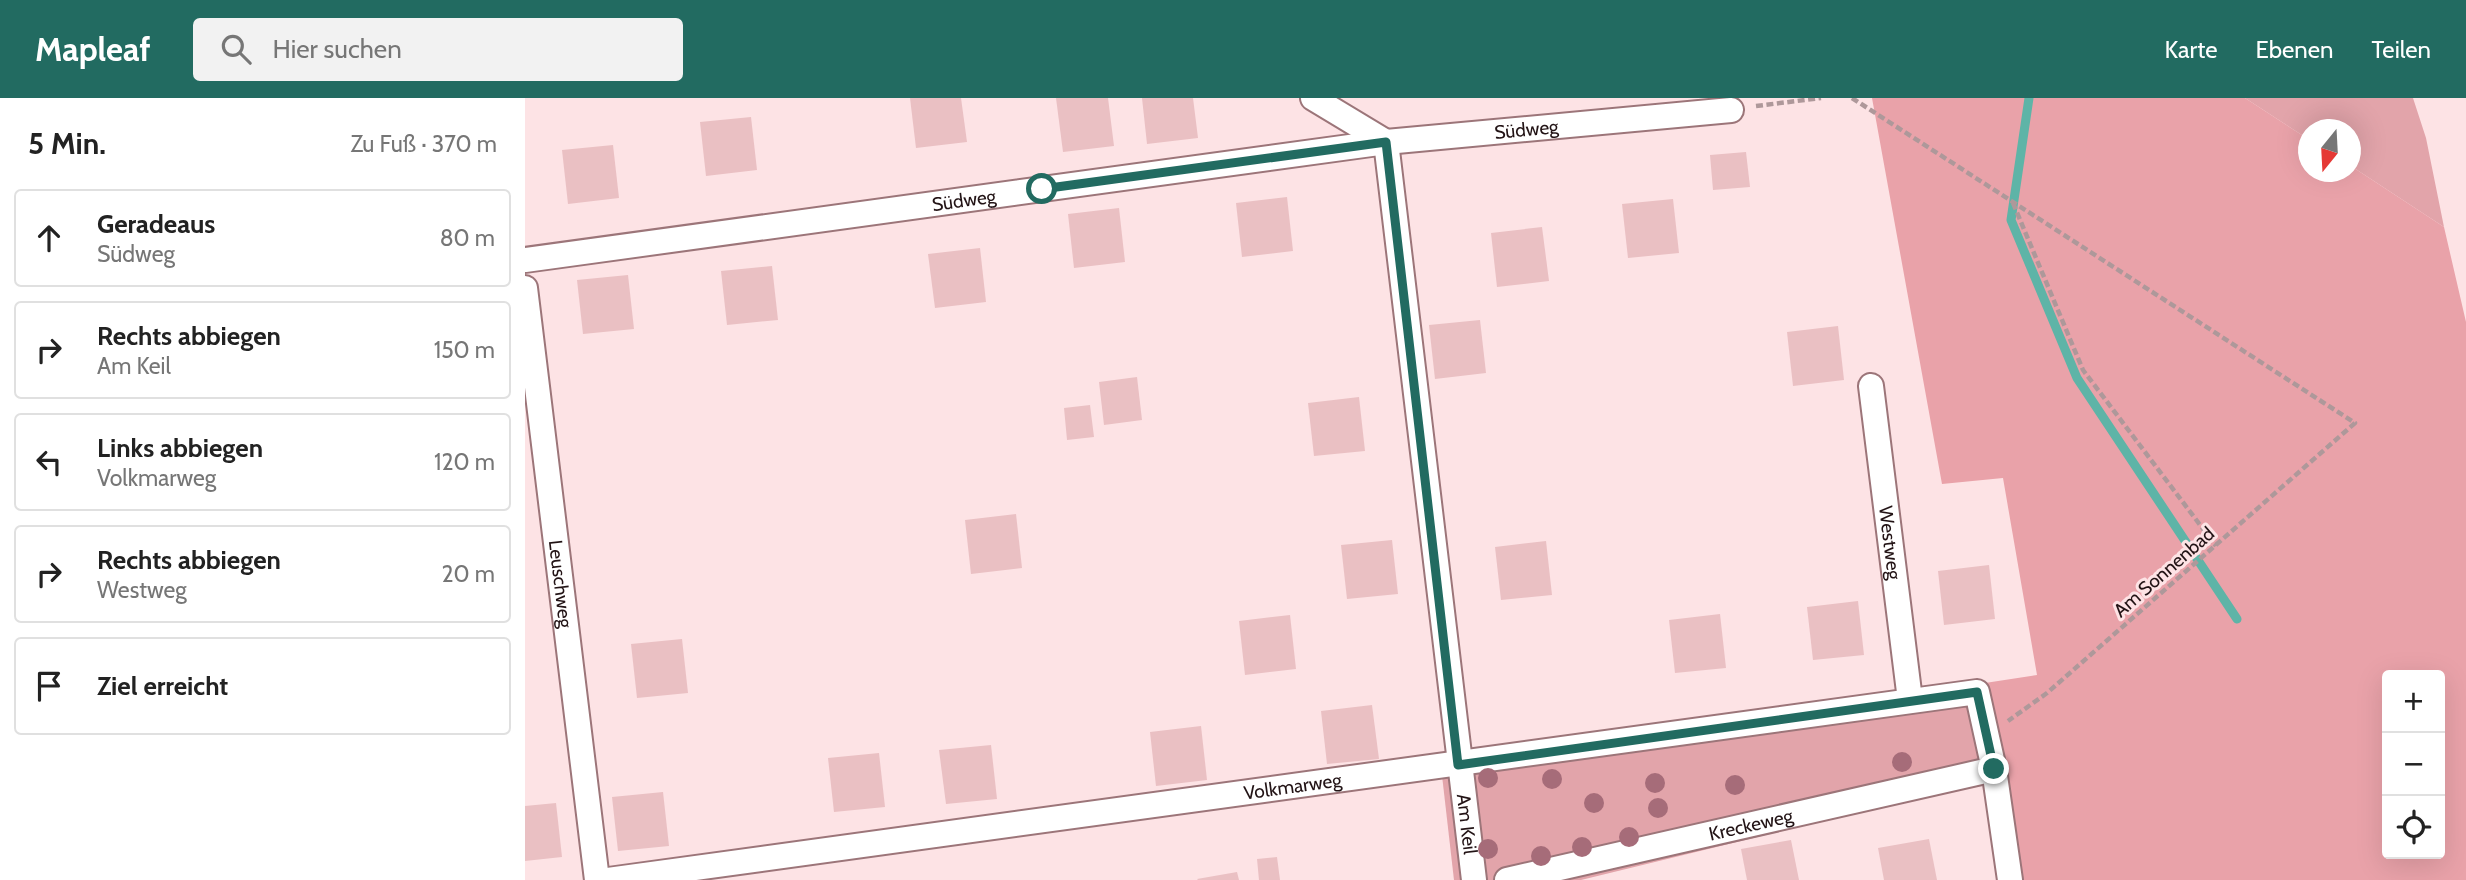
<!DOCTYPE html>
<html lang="de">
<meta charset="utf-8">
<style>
:root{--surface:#fff;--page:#f2f2f2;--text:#222;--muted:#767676;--line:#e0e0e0;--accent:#226b61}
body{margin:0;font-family:Cabin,sans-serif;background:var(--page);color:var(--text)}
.controls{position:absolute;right:21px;bottom:21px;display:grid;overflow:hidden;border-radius:7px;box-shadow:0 7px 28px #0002}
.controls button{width:63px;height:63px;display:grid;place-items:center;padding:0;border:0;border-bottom:2px solid var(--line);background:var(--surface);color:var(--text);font:35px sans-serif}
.compass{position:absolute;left:1773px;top:21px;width:63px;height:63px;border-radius:50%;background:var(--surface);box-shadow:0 7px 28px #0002;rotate:198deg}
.stop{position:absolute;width:21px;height:21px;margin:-16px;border:5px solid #226b61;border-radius:50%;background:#fff}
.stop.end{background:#226b61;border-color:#fff;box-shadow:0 2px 7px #0008}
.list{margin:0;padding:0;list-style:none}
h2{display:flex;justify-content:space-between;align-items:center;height:91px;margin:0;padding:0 28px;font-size:30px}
h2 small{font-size:23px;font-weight:400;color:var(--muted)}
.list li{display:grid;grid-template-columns:46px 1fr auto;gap:21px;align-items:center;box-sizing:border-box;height:98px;margin:0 14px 14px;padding:0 14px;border:2px solid var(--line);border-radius:7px}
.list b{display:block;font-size:26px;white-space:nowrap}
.list p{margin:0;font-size:23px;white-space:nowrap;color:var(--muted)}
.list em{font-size:23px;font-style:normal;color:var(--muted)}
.icon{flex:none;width:38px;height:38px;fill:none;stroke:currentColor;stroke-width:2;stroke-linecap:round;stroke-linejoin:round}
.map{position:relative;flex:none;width:1941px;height:782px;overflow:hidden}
header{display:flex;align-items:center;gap:42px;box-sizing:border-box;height:98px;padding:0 35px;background:var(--accent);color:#fff}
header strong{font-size:33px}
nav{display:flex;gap:38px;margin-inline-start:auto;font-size:24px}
.search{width:490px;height:63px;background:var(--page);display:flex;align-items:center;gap:18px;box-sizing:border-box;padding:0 24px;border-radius:7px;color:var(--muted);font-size:26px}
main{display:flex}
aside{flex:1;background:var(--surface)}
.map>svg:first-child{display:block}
</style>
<header>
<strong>Mapleaf</strong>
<div class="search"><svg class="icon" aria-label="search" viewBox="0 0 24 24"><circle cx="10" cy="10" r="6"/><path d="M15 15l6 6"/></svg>Hier suchen</div>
<nav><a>Karte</a><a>Ebenen</a><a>Teilen</a></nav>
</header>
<main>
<aside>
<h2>5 Min.<small>Zu Fuß · 370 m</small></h2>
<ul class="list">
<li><svg class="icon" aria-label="ahead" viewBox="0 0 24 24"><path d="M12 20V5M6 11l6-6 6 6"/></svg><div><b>Geradeaus</b><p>Südweg</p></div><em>80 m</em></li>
<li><svg class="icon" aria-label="right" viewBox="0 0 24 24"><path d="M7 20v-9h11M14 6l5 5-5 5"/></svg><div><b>Rechts abbiegen</b><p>Am Keil</p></div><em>150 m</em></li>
<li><svg class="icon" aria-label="left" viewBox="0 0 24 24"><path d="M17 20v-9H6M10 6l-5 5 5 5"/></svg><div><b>Links abbiegen</b><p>Volkmarweg</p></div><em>120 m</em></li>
<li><svg class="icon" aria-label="right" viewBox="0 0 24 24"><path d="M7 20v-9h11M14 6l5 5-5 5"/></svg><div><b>Rechts abbiegen</b><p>Westweg</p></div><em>20 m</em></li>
<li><svg class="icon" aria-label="arrive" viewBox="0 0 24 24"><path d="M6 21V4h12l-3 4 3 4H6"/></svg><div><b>Ziel erreicht</b></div></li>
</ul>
</aside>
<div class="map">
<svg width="1941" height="782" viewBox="0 0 1941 782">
<rect width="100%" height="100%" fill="#fde3e5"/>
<!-- green -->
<g fill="#e2a4aa">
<path d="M1720,0H1888L1901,40L1919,129L1826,68V32H1784L1783,41Z"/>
<path d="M1460,585L1475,680L1056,782H929L915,660Z"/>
</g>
<!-- forest -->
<path fill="#e9a2a9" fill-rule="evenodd" d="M1347,0H1720L1783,41L1784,74H1826V68L1919,129L1941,224V782H1493L1460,585L1512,577L1478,380L1417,386ZM1862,577H1915V756H1862Z"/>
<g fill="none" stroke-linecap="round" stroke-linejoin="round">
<!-- stream -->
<path stroke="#5eb4a7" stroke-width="9" d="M1504,0L1486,122L1552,280L1712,521"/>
</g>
<!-- building -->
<g fill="#eac0c3">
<path d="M385,0H436L442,44L391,50Z"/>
<path d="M531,0H583L589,48L538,54Z"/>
<path d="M617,0H668L673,40L622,46Z"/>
<path d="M226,19L232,72L181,78L175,24Z"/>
<path d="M88,47L94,100L43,106L37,52Z"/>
<path d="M1221,54L1225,89L1188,92L1185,57Z"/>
<path d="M762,99L768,153L717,159L711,105Z"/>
<path d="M1148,101L1154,155L1103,160L1097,106Z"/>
<path d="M594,110L600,164L549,170L543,116Z"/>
<path d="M1017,129L1024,183L972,189L966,135Z"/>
<path d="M455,150L461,204L410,210L403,156Z"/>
<path d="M247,168L253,222L202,227L196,173Z"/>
<path d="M103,177L109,231L58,236L52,182Z"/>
<path d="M955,222L961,275L910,281L904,227Z"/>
<path d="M1313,228L1319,282L1268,288L1262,234Z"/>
<path d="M612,279L617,322L579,327L574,284Z"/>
<path d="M834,299L840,353L789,358L783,305Z"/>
<path d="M565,307L569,339L542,342L539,310Z"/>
<path d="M491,416L497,470L446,476L440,422Z"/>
<path d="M867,442L873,496L822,501L816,447Z"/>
<path d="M1021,443L1027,497L976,502L970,449Z"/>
<path d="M1464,467L1470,521L1419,527L1413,473Z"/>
<path d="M1333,503L1339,557L1288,562L1282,509Z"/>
<path d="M1195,516L1201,570L1150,575L1144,522Z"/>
<path d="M765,517L771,571L720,577L714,523Z"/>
<path d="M157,541L163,595L112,600L106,546Z"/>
<path d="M847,607L854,661L802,666L796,613Z"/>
<path d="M676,628L682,682L631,688L625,634Z"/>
<path d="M466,647L472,701L421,706L414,652Z"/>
<path d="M354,655L360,709L309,714L303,660Z"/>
<path d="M138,694L144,748L93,753L87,699Z"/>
<path d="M31,705L37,759L0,763V708Z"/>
<path d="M1404,741L1412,782H1359L1353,750Z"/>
<path d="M1266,742L1274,782H1222L1216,751Z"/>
<path d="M752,759L755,782H734L732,761Z"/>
<path d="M712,774L714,782H673L672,781Z"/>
</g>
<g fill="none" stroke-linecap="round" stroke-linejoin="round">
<defs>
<g id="minor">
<path id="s1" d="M788,0L861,44L949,782"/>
<path id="s2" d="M0,162L861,44L1206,12"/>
<path id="s3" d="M0,190L72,782"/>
<path id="s4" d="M1346,288L1385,602"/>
<path id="s5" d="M83,782L1452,594L1469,671L1485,782"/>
<path id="s6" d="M982,782L1469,671"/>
</g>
</defs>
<!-- minor casing -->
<use href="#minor" stroke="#9c7579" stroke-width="28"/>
<!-- path -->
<g stroke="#ae989a" stroke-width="4.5" stroke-dasharray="7 3.5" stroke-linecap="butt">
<path d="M1327,0L1830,325L1522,595L1483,623"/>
<path d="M1231,8L1296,0"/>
<path d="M1488,105L1558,272L1691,448"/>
</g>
<!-- minor -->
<use href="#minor" stroke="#fff" stroke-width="24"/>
</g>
<!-- trees -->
<g fill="#a66c79">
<circle cx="1377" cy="664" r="10"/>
<circle cx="963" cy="680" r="10"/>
<circle cx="1027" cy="681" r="10"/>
<circle cx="1130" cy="685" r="10"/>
<circle cx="1210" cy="687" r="10"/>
<circle cx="1069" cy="705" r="10"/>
<circle cx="1133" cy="710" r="10"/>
<circle cx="1104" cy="739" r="10"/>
<circle cx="1057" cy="749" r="10"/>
<circle cx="963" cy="751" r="10"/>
<circle cx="1016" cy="758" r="10"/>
</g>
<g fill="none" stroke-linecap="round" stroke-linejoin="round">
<!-- route -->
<path stroke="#226b61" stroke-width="9" d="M517,91L861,44L933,667L1452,594L1469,671"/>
</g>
<g text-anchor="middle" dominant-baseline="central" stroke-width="6" stroke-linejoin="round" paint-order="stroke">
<!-- street labels -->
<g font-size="19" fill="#221315" stroke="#fde3e5">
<text stroke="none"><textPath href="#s2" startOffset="1010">Südweg</textPath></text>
<text stroke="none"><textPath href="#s2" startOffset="443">Südweg</textPath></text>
<text stroke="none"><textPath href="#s4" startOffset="158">Westweg</textPath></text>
<text transform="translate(1639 474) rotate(-41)">Am Sonnenbad</text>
<text stroke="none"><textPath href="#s3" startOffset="298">Leuschweg</textPath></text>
<text stroke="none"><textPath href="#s5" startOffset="691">Volkmarweg</textPath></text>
<text stroke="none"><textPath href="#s1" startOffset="772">Am Keil</textPath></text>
<text stroke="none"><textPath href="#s6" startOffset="250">Kreckeweg</textPath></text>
</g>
</g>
</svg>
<div class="controls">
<button>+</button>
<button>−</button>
<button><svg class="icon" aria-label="locate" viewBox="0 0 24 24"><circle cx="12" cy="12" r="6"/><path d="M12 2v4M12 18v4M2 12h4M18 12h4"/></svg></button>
</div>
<svg class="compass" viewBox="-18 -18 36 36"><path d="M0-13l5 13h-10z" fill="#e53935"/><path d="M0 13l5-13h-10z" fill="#767676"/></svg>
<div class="stop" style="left:517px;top:91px"></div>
<div class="stop end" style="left:1469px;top:671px"></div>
</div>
</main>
